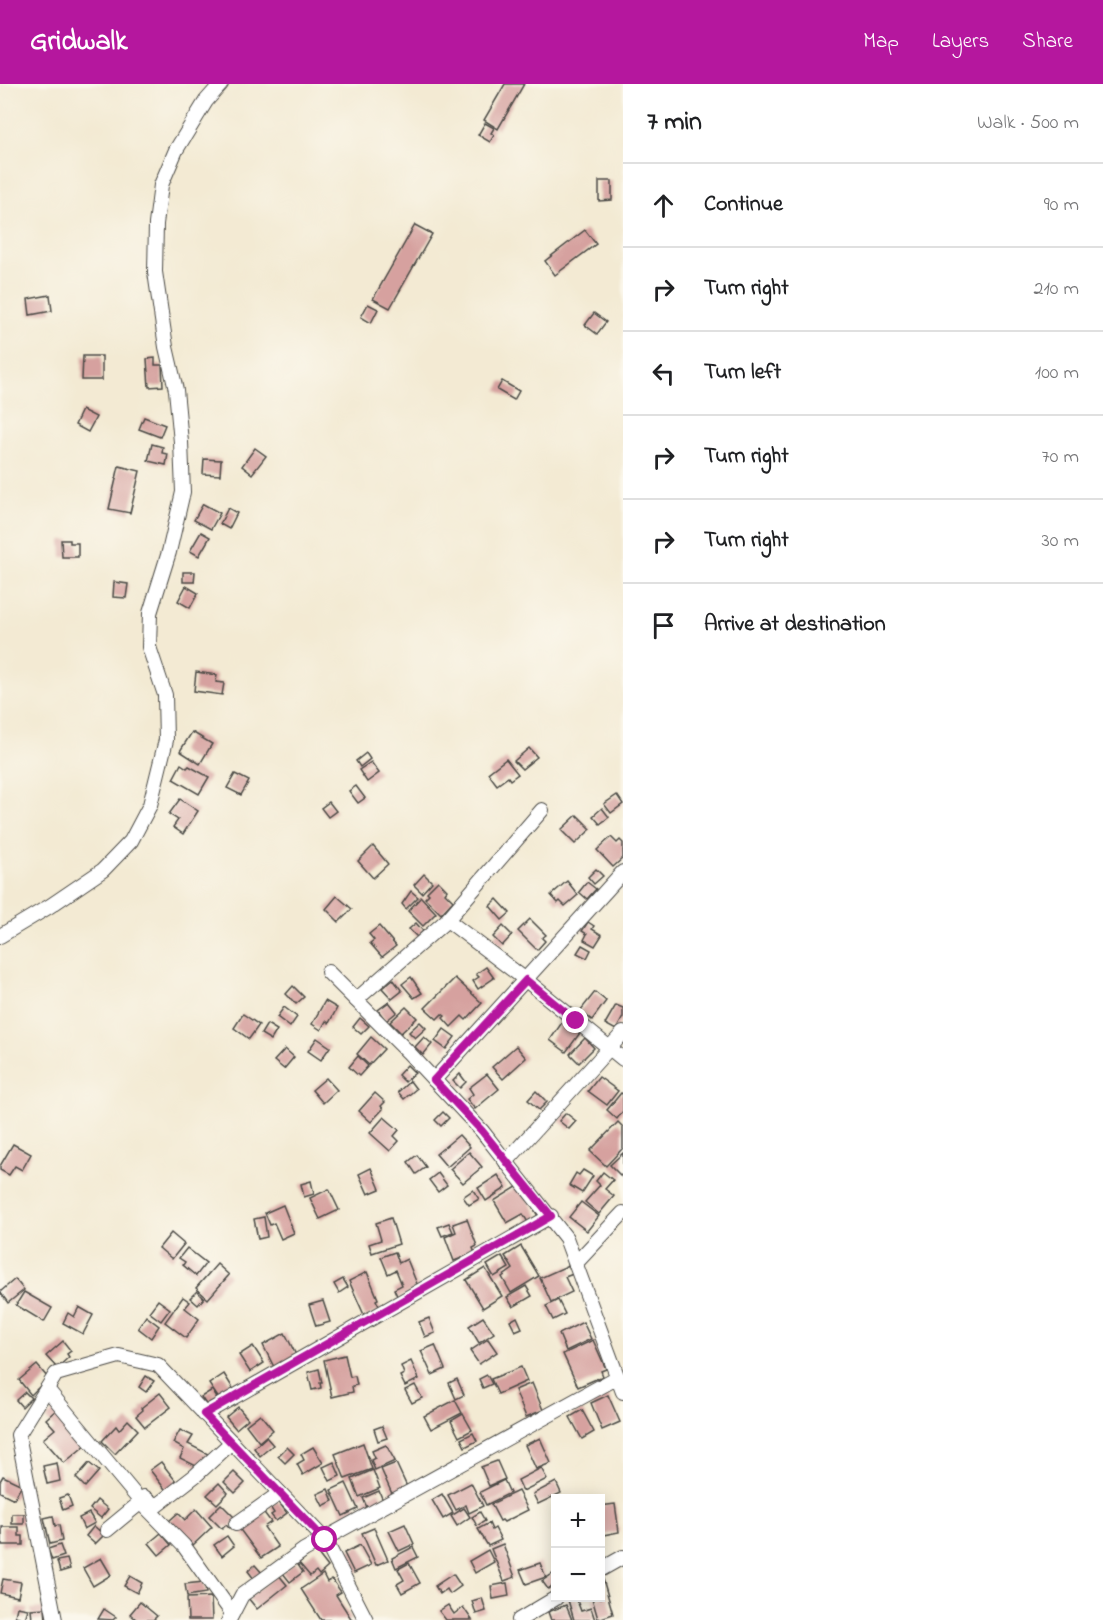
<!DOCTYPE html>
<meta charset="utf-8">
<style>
:root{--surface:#fff;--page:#f6f6f6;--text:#202124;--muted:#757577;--line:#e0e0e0;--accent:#b5179e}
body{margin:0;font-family:"Indie Flower",sans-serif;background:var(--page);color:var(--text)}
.controls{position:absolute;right:18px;bottom:18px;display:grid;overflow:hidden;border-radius:0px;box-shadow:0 3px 15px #0003}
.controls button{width:54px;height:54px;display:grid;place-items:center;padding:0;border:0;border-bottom:2px solid var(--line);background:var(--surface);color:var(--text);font:30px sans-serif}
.stop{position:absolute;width:18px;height:18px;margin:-14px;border:4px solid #b5179e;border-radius:50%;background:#fff}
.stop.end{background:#b5179e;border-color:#fff;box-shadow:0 2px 6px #0008}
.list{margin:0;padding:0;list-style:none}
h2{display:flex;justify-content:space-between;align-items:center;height:78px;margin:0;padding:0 24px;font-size:26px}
h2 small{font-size:20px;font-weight:400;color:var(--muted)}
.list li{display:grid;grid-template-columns:39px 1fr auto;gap:18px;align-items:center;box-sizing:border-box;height:84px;padding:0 24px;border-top:2px solid var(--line)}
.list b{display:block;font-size:22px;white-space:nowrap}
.list em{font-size:20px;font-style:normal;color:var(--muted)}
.icon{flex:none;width:33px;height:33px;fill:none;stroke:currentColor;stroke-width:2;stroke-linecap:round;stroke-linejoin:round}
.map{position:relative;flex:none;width:623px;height:1536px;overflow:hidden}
header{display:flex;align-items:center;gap:36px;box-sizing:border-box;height:84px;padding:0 30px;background:var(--accent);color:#fff}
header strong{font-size:28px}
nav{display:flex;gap:33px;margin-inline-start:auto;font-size:21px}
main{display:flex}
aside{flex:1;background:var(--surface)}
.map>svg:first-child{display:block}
</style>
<header>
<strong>Gridwalk</strong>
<nav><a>Map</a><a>Layers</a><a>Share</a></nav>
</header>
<main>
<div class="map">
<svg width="623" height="1536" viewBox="0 0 623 1536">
<rect width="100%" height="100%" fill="#fbf7ec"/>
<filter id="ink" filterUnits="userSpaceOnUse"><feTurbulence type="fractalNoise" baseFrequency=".0167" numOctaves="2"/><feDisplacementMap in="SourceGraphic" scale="12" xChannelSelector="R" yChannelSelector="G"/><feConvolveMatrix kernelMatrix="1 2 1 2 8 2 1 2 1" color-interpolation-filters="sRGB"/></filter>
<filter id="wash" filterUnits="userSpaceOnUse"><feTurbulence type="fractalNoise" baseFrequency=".008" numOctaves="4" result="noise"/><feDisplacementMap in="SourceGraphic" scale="24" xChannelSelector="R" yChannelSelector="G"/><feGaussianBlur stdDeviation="1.35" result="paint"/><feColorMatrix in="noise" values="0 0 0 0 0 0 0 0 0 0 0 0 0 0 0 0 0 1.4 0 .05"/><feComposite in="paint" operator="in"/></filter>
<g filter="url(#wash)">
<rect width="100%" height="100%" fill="#f3ead3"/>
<g id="blocks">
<!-- building -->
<g fill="#d6a19f">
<path d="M505,0H524L498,45L484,36Z"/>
<path d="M485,39L494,44L491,49L494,51L490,58L478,51Z"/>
<path d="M599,97H612V116L599,117Z"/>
<path d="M415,141L432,150L390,224L373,215Z"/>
<path d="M585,146L596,160L555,191L545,177Z"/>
<path d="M50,211L52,227L30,231L28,215Z"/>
<path d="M368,220L378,225L371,239L361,233Z"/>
<path d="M594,229L606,238L597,250L585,241Z"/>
<path d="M83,272H102V296H82Z"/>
<path d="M155,274V281H162L163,302L149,303L147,275Z"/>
<path d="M502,297L519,307L514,316L497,306Z"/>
<path d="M82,326L96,333L88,348L75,341Z"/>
<path d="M144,333L165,341L160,353L139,345Z"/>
<path d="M152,360L163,363L162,369L168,370L166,381L148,377Z"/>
<path d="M255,364L266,372L252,390L242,382Z"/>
<path d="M204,375L221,376L220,391L203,390Z"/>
<path d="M119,382L140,387L130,429L109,425Z"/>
<path d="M203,420L220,429L211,445L194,436Z"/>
<path d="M228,424L237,429L229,445L220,440Z"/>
<path d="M201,448L210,453L199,472L190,467Z"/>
<path d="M61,456H70V459H78V473H62Z"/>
<path d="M183,488H195L194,498H183Z"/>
<path d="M114,498L128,500L126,514L113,513Z"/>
<path d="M186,502L198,509L190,524L178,517Z"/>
<path d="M196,588L217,591L216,598L224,599L222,611L194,607Z"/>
<path d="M192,648L212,660L200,680L180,667Z"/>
<path d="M529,664L537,673L522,685L514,677Z"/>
<path d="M366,669L370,675L360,683L356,677Z"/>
<path d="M506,675L518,690L510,696L508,693L497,701L488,689Z"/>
<path d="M371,678L379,689L367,698L359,686Z"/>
<path d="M181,680L187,684L189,682L209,693L199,710L173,695Z"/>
<path d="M235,690L249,697L241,711L227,704Z"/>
<path d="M356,702L365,714L358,719L349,707Z"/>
<path d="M617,711L623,720L611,729L604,720Z"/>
<path d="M180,715L198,727L183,750L173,743L178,736L169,730Z"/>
<path d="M329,718L336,727L328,733L321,724Z"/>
<path d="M602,724L609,733L600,740L593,732Z"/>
<path d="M577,731L591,745L575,760L561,746Z"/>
<path d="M611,753L617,759L620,756L623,759V774L613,783L597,766Z"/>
<path d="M373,762L388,780L373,794L358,777Z"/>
<path d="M596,785L603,792L594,800L588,793Z"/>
<path d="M424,790L432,798L422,809L414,801Z"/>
<path d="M438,797L447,806L445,809L453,817L441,830L425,814L429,810L427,808Z"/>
<path d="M567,797L578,811L565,822L560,817L558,819L551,811Z"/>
<path d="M587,798L596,805L587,815L579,808Z"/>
<path d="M411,807L418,813L406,825L402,820Z"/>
<path d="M337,812L352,825L339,838L326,825Z"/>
<path d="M421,813L436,829L423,842L408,827Z"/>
<path d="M497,815L510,829L502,836L490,822Z"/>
<path d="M530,835L546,851L542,854L545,857L537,866L518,847Z"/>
<path d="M588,838L594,842L592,845L602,851L595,862L584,856L587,850L582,847Z"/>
<path d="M416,839L423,847L417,853L409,845Z"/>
<path d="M379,842L396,862L382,873L370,859L374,856L369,850Z"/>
<path d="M503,842L512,851L502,862L493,853Z"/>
<path d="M582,861L591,866L587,874L577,869Z"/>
<path d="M486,883L494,894L478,905L473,897L479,893L476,890Z"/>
<path d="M411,893L422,909L414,914L402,900Z"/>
<path d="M455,894L482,919L466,936L462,932L451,943L443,934L445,932L442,930L437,935L425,924Z"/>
<path d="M393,895L402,907L392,915L382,904Z"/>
<path d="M293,902L304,913L296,920L286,910Z"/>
<path d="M595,908L606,917L592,936L580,927Z"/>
<path d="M325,917L337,924L329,939L326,937L321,946L312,940Z"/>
<path d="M389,918L397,928L386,937L378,926Z"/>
<path d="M616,921L623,924V933L616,946L605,940Z"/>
<path d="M284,923L297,933L290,943L277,933Z"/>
<path d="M406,923L417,934L401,949L390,938Z"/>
<path d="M243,930L259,941L249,955L234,944Z"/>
<path d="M360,934L369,942L361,950L353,943Z"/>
<path d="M563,937L580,949L566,968L550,956Z"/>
<path d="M420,938L426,944L415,954L409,948Z"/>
<path d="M267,940L277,946L271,956L261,950Z"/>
<path d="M444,945L455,953L446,965L435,957Z"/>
<path d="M371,953L384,965L369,981L357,970Z"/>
<path d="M424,953L432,960L423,971L415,963Z"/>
<path d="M317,954L330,963L321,976L308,967Z"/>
<path d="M585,954L594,964L579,979L570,970Z"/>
<path d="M516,962L526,974L503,995L492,983Z"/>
<path d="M285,965L294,973L284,985L274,977Z"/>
<path d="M358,972L368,982L359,992L349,983Z"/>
<path d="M407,981L415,989L405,998L398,991Z"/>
<path d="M460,990L466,998L460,1004L453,997Z"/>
<path d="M487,990L499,1005L475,1025L467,1015L473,1010L469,1004Z"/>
<path d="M599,993L618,1007L607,1021L588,1007Z"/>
<path d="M326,994L337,1006L323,1019L312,1006Z"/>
<path d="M410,997L416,1005L404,1015L398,1008Z"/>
<path d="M536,1007L547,1018L539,1026L528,1016Z"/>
<path d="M375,1009L385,1018L381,1022L383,1025L371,1038L359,1027Z"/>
<path d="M621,1009L623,1010V1027L617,1035L607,1026Z"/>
<path d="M443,1028L449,1034L441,1042L435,1036Z"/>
<path d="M566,1029L576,1037L569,1045L559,1037Z"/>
<path d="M384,1033L399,1046L394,1052L399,1057L390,1067L370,1049Z"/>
<path d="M618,1038L623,1043V1064L606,1082L590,1067Z"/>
<path d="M459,1051L470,1063L447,1083L436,1070Z"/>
<path d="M13,1060L31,1070L22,1086L15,1082L9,1091L0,1086V1082Z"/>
<path d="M469,1068L482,1083L463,1099L450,1085Z"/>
<path d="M623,1069V1094L610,1081Z"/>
<path d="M417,1071L426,1083L416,1090L408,1078Z"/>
<path d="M371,1084L380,1105L368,1110L359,1090Z"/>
<path d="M583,1086L593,1092L582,1109L569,1101L576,1089L579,1091Z"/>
<path d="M603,1088L613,1096L605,1105L614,1112L599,1130L585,1118L600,1101L596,1097Z"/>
<path d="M438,1089L447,1101L438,1108L429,1096Z"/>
<path d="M498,1091L506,1104L486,1117L478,1104Z"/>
<path d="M311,1097L314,1110L304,1113L301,1100Z"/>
<path d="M520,1101L539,1134L529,1140L523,1130L507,1139L494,1117Z"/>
<path d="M329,1105L339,1126L320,1135L310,1114Z"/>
<path d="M473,1106L479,1115L469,1121L463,1113Z"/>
<path d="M581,1118L599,1132L587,1147L569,1133Z"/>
<path d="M283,1121L294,1149L281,1155L274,1139L270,1141L265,1129Z"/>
<path d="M264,1133L267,1153L258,1155L254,1135Z"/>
<path d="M391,1134L399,1160L372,1169L369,1160L381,1156L376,1139Z"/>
<path d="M467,1135L477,1162L473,1164L475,1169L454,1177L445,1153L456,1148L453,1140Z"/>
<path d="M449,1139L453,1148L442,1152L438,1143Z"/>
<path d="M171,1149L184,1160L172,1175L159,1164Z"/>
<path d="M521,1162L539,1192L511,1209L502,1193L513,1185L505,1172Z"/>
<path d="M187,1164L206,1179L196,1192L183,1181L185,1178L179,1174Z"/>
<path d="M395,1168L399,1179L407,1175L419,1205L398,1214L394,1205L402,1201L396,1186L388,1190L381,1173Z"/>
<path d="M502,1172L509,1184L494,1193L487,1181Z"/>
<path d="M217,1180L229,1191L208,1215L196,1204Z"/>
<path d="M569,1181L573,1190L565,1193L572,1208L551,1218L540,1194Z"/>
<path d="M485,1184L502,1212L483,1224L466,1196Z"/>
<path d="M367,1188L378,1215L376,1216L381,1226L365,1233L349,1197Z"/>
<path d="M15,1195L24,1206L8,1219L0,1208Z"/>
<path d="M343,1195L348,1203L339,1209L334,1200Z"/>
<path d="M526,1202L532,1212L513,1223L507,1213Z"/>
<path d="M197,1207L204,1214L198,1221L190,1214Z"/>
<path d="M24,1208L52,1224L44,1238L16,1221Z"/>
<path d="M183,1213L190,1218L185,1224L199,1235L186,1254L165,1238Z"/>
<path d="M158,1216L170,1225L161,1237L149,1228Z"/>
<path d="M558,1216L565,1230L553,1236L546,1222Z"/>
<path d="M323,1217L330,1238L316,1242L309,1221Z"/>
<path d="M79,1223L93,1231L83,1250L63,1239L68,1229L74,1233Z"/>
<path d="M146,1232L159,1242L151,1254L138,1244Z"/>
<path d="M483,1233L494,1249L479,1259L469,1242Z"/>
<path d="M517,1233L522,1244L515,1247L510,1237Z"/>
<path d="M429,1234L435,1249L425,1253L419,1238Z"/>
<path d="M583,1238L591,1255L566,1267L559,1250Z"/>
<path d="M285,1249L297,1273L275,1285L263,1261Z"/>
<path d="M488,1255L497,1268L479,1280L470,1267Z"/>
<path d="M593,1256L606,1285L601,1287L603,1292L578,1303L563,1270Z"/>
<path d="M63,1257L71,1267L67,1270L69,1273L57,1284L46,1272Z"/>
<path d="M435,1261L445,1285L432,1291L421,1267Z"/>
<path d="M253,1262L264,1279L250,1288L239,1271Z"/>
<path d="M345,1271L350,1293L355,1292L357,1301L352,1302L353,1308L332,1313L324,1276Z"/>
<path d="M411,1277L419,1295L405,1302L400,1292L404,1290L401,1282Z"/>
<path d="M37,1281L48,1294L31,1311L19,1296Z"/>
<path d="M521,1283L527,1297L498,1310L491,1295Z"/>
<path d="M319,1285L322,1299H320L321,1304L312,1306L308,1288Z"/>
<path d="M224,1290L234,1306L219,1315L209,1300Z"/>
<path d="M487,1291L492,1300L483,1304L479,1295Z"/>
<path d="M146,1292L154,1297L146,1308L139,1303Z"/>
<path d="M457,1295L464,1311L456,1315L449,1299Z"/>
<path d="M532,1299L543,1326L526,1333L515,1306Z"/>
<path d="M415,1301L422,1314L412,1319L405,1306Z"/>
<path d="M212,1306L220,1319L209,1325L201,1313Z"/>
<path d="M25,1308L31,1314L22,1323L16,1316Z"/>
<path d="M160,1309L171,1323L145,1343L136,1332L143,1326L141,1324Z"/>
<path d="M608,1311L620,1338L602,1346L591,1319Z"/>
<path d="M455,1316L462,1329L431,1345L424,1332Z"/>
<path d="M238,1323L248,1335L236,1345L226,1333Z"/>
<path d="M57,1325L87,1360L64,1379L43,1355L55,1345L46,1335Z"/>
<path d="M582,1326L594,1348L582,1355L570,1333Z"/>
<path d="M260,1330L273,1346L259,1358L246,1341Z"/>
<path d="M463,1330L472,1346L459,1353L451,1337Z"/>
<path d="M128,1336L138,1346L115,1370L102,1357L116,1342L119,1346Z"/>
<path d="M382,1342L387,1354L378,1357L374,1345Z"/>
<path d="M180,1346L193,1352L188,1360L208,1370L200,1384L180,1374L184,1365L173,1359Z"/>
<path d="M473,1349L477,1357L465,1363L461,1355Z"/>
<path d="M266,1353L273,1361L260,1372L254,1364Z"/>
<path d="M540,1354L551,1379L536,1385L525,1361Z"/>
<path d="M363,1359L372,1385L345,1395L335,1370Z"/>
<path d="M386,1361L395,1377L375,1386L371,1376L375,1374L372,1367Z"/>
<path d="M287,1363L294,1370L285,1379L278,1372Z"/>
<path d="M313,1363L323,1379L303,1391L297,1380L304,1376L301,1370Z"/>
<path d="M497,1377L505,1395L489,1402L481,1383Z"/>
<path d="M161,1378L179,1401L168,1409L150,1386Z"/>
<path d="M334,1378L340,1392L330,1397L323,1383Z"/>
<path d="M57,1379L60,1397L47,1400L43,1382Z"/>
<path d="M89,1379L99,1387L85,1403L76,1394Z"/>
<path d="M396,1379L408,1405L393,1412L381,1385Z"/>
<path d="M541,1384L547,1395L523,1407L518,1396Z"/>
<path d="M373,1386L380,1404L359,1413L352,1395Z"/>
<path d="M234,1388L245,1399L235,1409L224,1398Z"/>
<path d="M3,1392L22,1401L14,1415L0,1408V1397Z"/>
<path d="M504,1396L510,1409L486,1421L480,1408Z"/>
<path d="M556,1398L561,1409L538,1420L533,1410Z"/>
<path d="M219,1399L228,1409L217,1420L207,1411Z"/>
<path d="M346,1399L358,1425L343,1432L331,1406Z"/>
<path d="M471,1399L483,1422L469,1429L466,1421L456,1426L448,1411Z"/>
<path d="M328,1405L333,1417L323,1422L317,1410Z"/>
<path d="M379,1407L384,1419L368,1426L363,1414Z"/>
<path d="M518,1407L528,1426L504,1438L502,1436L500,1437L491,1420Z"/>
<path d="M442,1410L453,1429L443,1435L432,1416Z"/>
<path d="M68,1411L72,1422L63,1426L59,1414Z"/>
<path d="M97,1416L108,1425L101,1434L90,1425Z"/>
<path d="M278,1417L287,1429L276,1437L271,1431L274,1429L270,1423Z"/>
<path d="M221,1420L237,1436L229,1444L226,1441L222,1445L209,1432Z"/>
<path d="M615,1420L619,1448L603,1451L600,1422Z"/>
<path d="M464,1424L470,1433L457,1442L451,1432Z"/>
<path d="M196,1425L212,1443L193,1461L169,1437L178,1429L185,1436Z"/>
<path d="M262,1426L271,1438L264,1443L278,1463L261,1474L238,1443Z"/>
<path d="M480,1428L485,1437L477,1442L472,1433Z"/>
<path d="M89,1429L95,1439L84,1445L79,1434Z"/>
<rect x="12" y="1430" width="12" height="10"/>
<path d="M53,1432L55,1442L59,1441L62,1457L50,1460L44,1434Z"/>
<path d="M489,1439L492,1446L495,1444L501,1456L488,1462L478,1445Z"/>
<path d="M405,1440L414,1460L399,1467L389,1447Z"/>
<path d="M94,1442L104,1451L95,1460L86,1452Z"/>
<path d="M2,1443H19V1452H23V1461H2Z"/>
<path d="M374,1444L388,1476L376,1481L362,1449Z"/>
<path d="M161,1449L171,1461L159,1471L149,1459Z"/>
<path d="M227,1452L234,1462L222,1472L214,1461Z"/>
<path d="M503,1460L515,1493L504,1497L491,1465Z"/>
<path d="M60,1461L64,1472L52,1476L48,1465Z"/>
<path d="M360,1461L371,1481L354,1489L344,1469Z"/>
<path d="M413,1463L418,1473L396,1484L392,1474Z"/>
<path d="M315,1466L328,1483L319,1491L316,1487L310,1492L299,1479Z"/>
<path d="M488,1466L494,1478L475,1489L469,1477Z"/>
<path d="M101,1474L111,1491L93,1502L83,1484Z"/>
<path d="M67,1475L70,1485L60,1488L57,1477Z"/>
<path d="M296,1478L303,1488L290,1498L282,1488Z"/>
<path d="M409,1479L420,1499L402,1509L397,1500L404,1496L398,1485Z"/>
<path d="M540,1479L546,1493L526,1500L520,1486Z"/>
<path d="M255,1481L262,1489L254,1495L248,1487Z"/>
<path d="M554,1489L556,1499L548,1505L542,1497Z"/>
<path d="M278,1490L287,1501L257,1525L248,1514Z"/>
<path d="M323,1490L327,1498L332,1495L341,1508L336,1511L352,1536H321L301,1505Z"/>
<path d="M453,1490L461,1502L450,1510L447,1505L440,1510L435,1502Z"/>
<path d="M130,1492L142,1499L137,1509L124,1502Z"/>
<path d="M3,1495L21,1498L18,1513L0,1509Z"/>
<path d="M600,1495H603L613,1530L598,1535L592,1514H600Z"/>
<path d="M204,1498L206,1509L187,1512L185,1500Z"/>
<path d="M507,1499L509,1512L493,1515L491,1502Z"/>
<path d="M211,1513L212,1536H188L187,1514Z"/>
<path d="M482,1514L486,1527L476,1530L472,1517Z"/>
<path d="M576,1514L581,1527L591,1524L595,1536H574L568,1516Z"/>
<path d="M140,1518L157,1532L153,1536H137L130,1530Z"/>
<path d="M448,1521L454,1530L463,1523L472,1536H446L439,1527Z"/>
<path d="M566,1521L572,1536H551L548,1528Z"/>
<path d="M17,1523L28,1525L25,1535L15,1532Z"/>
<path d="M45,1524L46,1536H32L31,1525Z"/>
<path d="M104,1525L116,1533L113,1536L98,1535Z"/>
</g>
</g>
</g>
<g filter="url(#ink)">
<use href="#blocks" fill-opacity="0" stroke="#494844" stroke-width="1.5"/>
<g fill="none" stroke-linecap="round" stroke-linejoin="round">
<defs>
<g id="minor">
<path d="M447,836L526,896L623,975"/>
<path d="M0,852L50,822L103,786L131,757L150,721L166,656L165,611L149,563L150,529L169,468L183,408L181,358L176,306L166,263L155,188L156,140L161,101L176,66L206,17L221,0"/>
<path d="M328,888L408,968L482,1047L566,1154L623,1308"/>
<path d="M356,916L447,836L542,726"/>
<path d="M434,996L623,788"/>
<path d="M506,1078L623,949"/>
<path d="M576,1179L623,1129"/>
<path d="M47,1305L141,1418L184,1462L232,1529"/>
<path d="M204,1330L551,1132"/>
<path d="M236,1440L280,1409"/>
<path d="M107,1446L141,1418L144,1413L156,1422L196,1391L232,1358"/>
<path d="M600,1486L623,1473"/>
<path d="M55,1536L18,1351L56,1290L119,1272L158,1281L325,1456L366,1536"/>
<path d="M229,1536L242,1511L304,1466L618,1293"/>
<path d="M519,1536L556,1514"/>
</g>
</defs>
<!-- minor casing -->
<use href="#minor" stroke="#494844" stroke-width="16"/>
<!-- minor -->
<use href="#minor" stroke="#fff" stroke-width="14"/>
</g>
</g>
<g fill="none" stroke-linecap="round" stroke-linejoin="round" filter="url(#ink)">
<!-- route -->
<path stroke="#b5179e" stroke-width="8" d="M325,1456L204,1330L551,1132L482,1047L434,996L526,896L576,937"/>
</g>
</svg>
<div class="controls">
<button>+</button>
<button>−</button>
</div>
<div class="stop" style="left:325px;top:1456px"></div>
<div class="stop end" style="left:576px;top:937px"></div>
</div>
<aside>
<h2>7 min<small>Walk · 500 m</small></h2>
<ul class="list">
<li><svg class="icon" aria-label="ahead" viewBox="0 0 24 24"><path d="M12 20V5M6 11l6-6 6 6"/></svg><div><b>Continue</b></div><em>90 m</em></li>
<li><svg class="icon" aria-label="right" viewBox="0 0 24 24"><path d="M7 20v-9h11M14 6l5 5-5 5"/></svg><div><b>Turn right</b></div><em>210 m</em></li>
<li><svg class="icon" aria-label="left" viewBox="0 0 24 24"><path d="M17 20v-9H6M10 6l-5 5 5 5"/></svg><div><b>Turn left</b></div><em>100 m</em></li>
<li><svg class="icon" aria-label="right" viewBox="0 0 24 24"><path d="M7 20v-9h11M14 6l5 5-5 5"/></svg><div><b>Turn right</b></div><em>70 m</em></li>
<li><svg class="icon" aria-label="right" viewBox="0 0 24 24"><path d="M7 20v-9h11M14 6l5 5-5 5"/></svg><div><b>Turn right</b></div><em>30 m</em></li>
<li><svg class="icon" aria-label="arrive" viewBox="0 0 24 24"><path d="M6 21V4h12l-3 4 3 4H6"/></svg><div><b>Arrive at destination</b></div></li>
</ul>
</aside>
</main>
